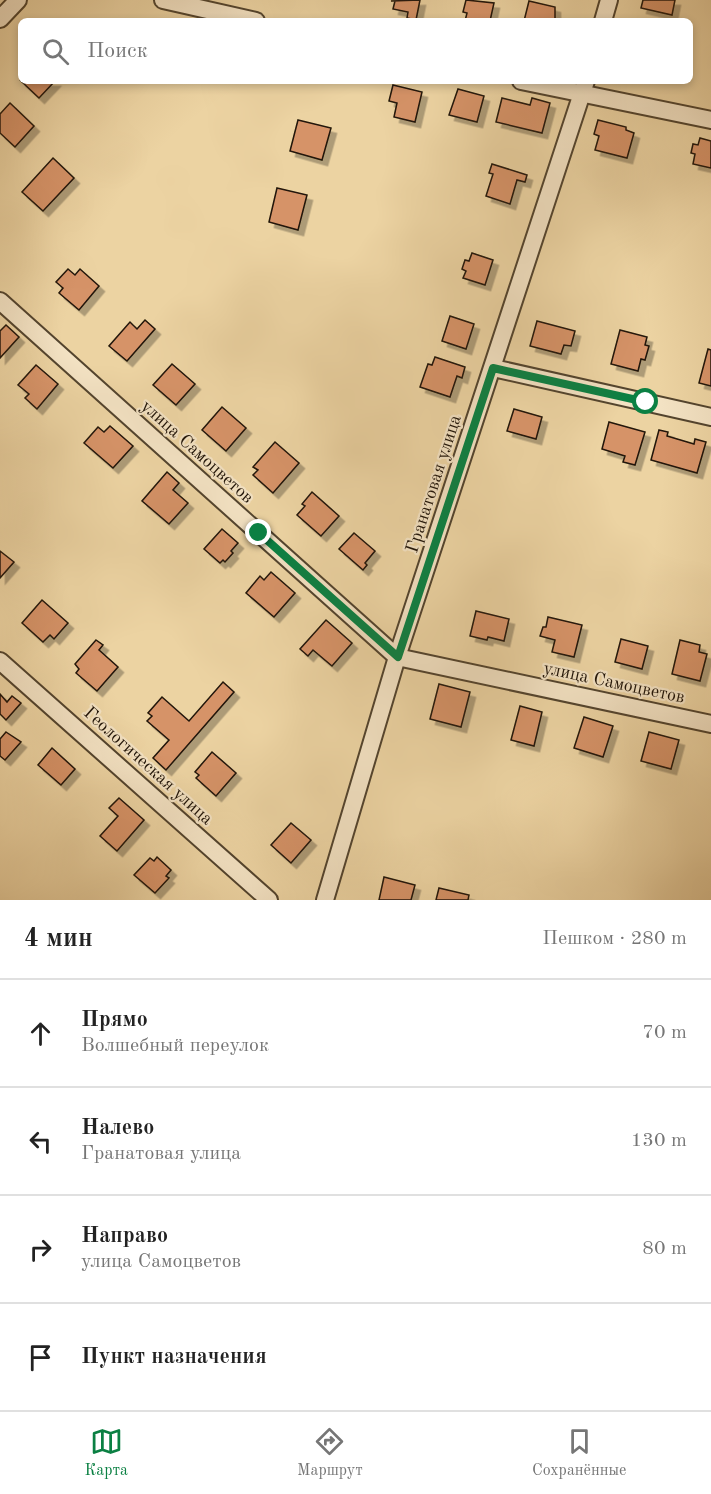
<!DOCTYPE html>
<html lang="ru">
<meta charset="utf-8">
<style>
:root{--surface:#fff;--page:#f6f6f6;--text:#222;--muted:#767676;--line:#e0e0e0;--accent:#0b8043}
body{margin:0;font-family:"Old Standard TT",serif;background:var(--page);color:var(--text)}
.stop{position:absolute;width:18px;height:18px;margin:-14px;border:4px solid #0b8043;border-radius:50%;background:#fff}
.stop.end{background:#0b8043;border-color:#fff;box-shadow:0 2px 6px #0008}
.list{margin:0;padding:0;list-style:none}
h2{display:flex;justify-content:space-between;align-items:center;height:78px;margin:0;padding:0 24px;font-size:26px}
h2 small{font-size:20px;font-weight:400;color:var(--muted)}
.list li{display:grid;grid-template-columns:39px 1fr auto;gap:18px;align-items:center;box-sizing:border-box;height:108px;padding:0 24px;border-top:2px solid var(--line)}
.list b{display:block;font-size:22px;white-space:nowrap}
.list p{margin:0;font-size:20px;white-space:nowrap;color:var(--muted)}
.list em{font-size:20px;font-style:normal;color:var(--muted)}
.icon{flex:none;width:33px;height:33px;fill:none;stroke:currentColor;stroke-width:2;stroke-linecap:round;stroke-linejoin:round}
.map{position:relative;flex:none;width:711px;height:900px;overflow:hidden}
.search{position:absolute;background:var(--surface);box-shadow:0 3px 9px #0003;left:18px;right:18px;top:18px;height:66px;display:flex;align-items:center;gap:15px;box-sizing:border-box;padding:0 21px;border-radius:9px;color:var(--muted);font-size:22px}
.sheet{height:510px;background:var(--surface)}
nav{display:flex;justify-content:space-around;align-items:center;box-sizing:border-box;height:84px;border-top:2px solid var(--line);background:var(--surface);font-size:16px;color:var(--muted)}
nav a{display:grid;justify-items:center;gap:3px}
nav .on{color:var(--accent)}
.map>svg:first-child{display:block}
</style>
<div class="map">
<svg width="711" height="900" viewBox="0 0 711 900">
<defs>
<filter id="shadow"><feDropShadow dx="5.5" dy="5.5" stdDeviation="0" flood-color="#0004"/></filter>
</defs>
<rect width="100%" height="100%" fill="#ecd3a2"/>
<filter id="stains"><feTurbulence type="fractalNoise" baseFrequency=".00333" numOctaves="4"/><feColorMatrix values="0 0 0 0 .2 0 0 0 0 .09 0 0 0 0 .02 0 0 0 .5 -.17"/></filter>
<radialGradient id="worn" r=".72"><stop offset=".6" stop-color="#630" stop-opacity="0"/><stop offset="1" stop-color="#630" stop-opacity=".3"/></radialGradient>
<!-- building -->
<g fill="#d69368" stroke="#201408" stroke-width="1.5" filter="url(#shadow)">
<path d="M420,0L416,20L407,18L408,12L393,9L395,1H391Z"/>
<path d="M466,0L494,3L490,21H465L467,13L463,12Z"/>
<path d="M643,0H675L672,15L641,8Z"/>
<path d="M529,1L555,7V21H524Z"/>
<path d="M21,81H55L39,98Z"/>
<path d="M393,85L422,92L415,122L394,117L397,103L389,101Z"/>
<path d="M458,89L484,96L477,122L449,115Z"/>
<path d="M502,98L530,105L532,98L550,103L542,133L496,122Z"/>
<path d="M10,103L34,126L15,147L0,133V114Z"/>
<path d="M298,120L331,128L322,160L290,151Z"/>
<path d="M598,120L626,127V130L634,133L627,158L595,150L599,136L594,134Z"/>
<path d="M700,138L711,141V168L693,164L695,154L691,153L693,144L698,145Z"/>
<path d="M53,158L74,178L43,211L22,192Z"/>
<path d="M492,164L527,175L525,182L517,180L510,204L486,196L493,174L489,173Z"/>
<path d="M277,188L307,195L298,230L269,222Z"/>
<path d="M472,253L493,260L485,285L463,278L466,271L462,269L465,260L469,261Z"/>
<path d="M68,269L75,275L80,269L99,286L79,310L59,293L63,288L56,282Z"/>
<path d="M450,316L474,324L466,349L442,341Z"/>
<path d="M145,320L155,329L127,361L109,346L130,322L137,329Z"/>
<path d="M537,321L575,331L571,346L564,345L561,354L530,346Z"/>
<path d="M6,325L19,337L0,358V331Z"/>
<path d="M620,330L647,337L645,345L649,346L645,360L641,359L638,371L611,364Z"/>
<path d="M708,349L711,350V386L699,383Z"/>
<path d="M435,357L465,367L462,378L457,376L450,397L420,387L428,364L432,365Z"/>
<path d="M172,364L195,384L176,405L153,385Z"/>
<path d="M36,365L58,384L37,409L25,398L29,394L18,385Z"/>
<path d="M222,407L246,428L226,451L202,430Z"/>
<path d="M514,409L542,417L536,439L507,431Z"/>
<path d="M609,422L645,432L635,465L623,462L625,456L602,449Z"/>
<path d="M110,426L133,446L113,468L84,443L98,427L104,432Z"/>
<path d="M659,430L668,432L667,436L694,444L695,439L706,442L697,473L651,460Z"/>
<path d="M275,442L299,463L273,493L253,475L258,470L253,467Z"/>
<path d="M167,472L179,483L173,490L188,503L169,524L142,501Z"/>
<path d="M312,492L339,516L321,536L297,515L305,506L302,504Z"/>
<path d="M222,529L238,543L231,551L233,553L225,562L223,560L220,563L204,549Z"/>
<path d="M354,533L375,551L365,563L367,565L363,570L339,549Z"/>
<path d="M0,551L14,562L0,578Z"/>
<path d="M271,572L295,593L274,617L246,593L260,576L264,580Z"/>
<path d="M42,600L68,623L54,639L50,635L43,642L22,623Z"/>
<path d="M476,611L509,619L504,641L488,637L487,640L470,636Z"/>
<path d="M548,617L582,625L574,657L552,652L555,640L540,636L543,627H546Z"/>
<path d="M326,620L352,643L332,666L313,650L308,656L300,649Z"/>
<path d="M621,639L648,646L642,669L615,662Z"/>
<path d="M96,640L103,645L99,650L118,667L97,691L76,673L79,669L75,664Z"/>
<path d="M680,640L700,645L699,652L707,654L700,681L672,674Z"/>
<path d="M223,682L234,692L166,770L153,758L169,740L147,721L152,716L148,713L162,697L189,721Z"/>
<path d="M439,684L470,692L461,727L430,719Z"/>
<path d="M0,694L7,702L12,696L21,703L6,720L0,714Z"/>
<path d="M520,706L542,712L534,746L511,740Z"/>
<path d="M584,717L613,726L603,757L574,748Z"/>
<path d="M6,732L21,742L5,760L0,756V739Z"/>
<path d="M649,732L679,740L671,769L641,761Z"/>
<path d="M52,748L75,769L61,785L38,765Z"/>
<path d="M212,752L236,773L216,796L196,778L199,775L195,772Z"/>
<path d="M119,798L144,820L117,851L100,836L118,816L109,808Z"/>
<path d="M291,823L311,840L291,863L271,845Z"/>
<path d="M157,857L171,870L166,876L169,878L155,893L134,875L150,858L154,861Z"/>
<path d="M384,877L415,885L411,900H379Z"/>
<path d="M439,888L469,895L468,900H436Z"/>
</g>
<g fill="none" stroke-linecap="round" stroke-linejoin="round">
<defs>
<g id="minor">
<path d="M163,0L256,21"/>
<path d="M0,19L18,0"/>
<path d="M603,21L609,0"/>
<path d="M521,81L711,120"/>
<path d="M0,301L397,657L711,724"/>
<path d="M493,368L711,417"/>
<path d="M0,661L269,900"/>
<path d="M325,900L397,657L586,81"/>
</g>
</defs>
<!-- minor casing -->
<use href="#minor" stroke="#53442e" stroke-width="20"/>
<!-- minor -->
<use href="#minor" stroke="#f3e2c3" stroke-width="16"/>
</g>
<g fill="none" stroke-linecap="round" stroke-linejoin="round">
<!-- route -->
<path stroke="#0b8043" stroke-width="8" d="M259,533L398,657L493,368L646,402"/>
</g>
<g text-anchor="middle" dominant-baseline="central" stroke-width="4.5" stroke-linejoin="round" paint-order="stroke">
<!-- street labels -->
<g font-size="18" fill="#201408" stroke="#f3e2c3">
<text transform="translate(197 452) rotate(42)">улица Самоцветов</text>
<text transform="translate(434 484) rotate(-72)">Гранатовая улица</text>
<text transform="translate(614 683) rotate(12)">улица Самоцветов</text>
<text transform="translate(148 766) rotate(42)">Геологическая улица</text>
</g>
</g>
<rect width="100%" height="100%" filter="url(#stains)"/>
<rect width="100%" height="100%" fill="url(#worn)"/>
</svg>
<div class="stop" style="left:646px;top:402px"></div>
<div class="stop end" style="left:259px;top:533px"></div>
<div class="search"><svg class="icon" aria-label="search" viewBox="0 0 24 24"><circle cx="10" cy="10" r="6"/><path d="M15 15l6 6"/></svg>Поиск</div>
</div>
<section class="sheet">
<h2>4 мин<small>Пешком · 280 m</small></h2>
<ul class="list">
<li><svg class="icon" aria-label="ahead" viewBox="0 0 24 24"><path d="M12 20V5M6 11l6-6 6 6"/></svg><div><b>Прямо</b><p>Волшебный переулок</p></div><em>70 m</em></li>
<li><svg class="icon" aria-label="left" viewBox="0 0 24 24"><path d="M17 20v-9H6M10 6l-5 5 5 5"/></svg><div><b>Налево</b><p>Гранатовая улица</p></div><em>130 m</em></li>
<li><svg class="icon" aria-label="right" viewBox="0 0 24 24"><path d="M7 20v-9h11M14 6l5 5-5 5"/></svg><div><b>Направо</b><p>улица Самоцветов</p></div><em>80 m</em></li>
<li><svg class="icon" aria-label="arrive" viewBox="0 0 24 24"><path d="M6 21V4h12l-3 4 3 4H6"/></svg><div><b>Пункт назначения</b></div></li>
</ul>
</section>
<nav>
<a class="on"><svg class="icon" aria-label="map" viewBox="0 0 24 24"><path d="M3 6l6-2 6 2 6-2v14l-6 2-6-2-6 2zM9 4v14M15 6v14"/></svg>Карта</a>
<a><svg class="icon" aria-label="directions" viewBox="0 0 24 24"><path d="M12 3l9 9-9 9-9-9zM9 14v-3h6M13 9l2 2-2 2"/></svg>Маршрут</a>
<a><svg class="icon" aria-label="saved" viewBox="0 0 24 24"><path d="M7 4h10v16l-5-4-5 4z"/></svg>Сохранённые</a>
</nav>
